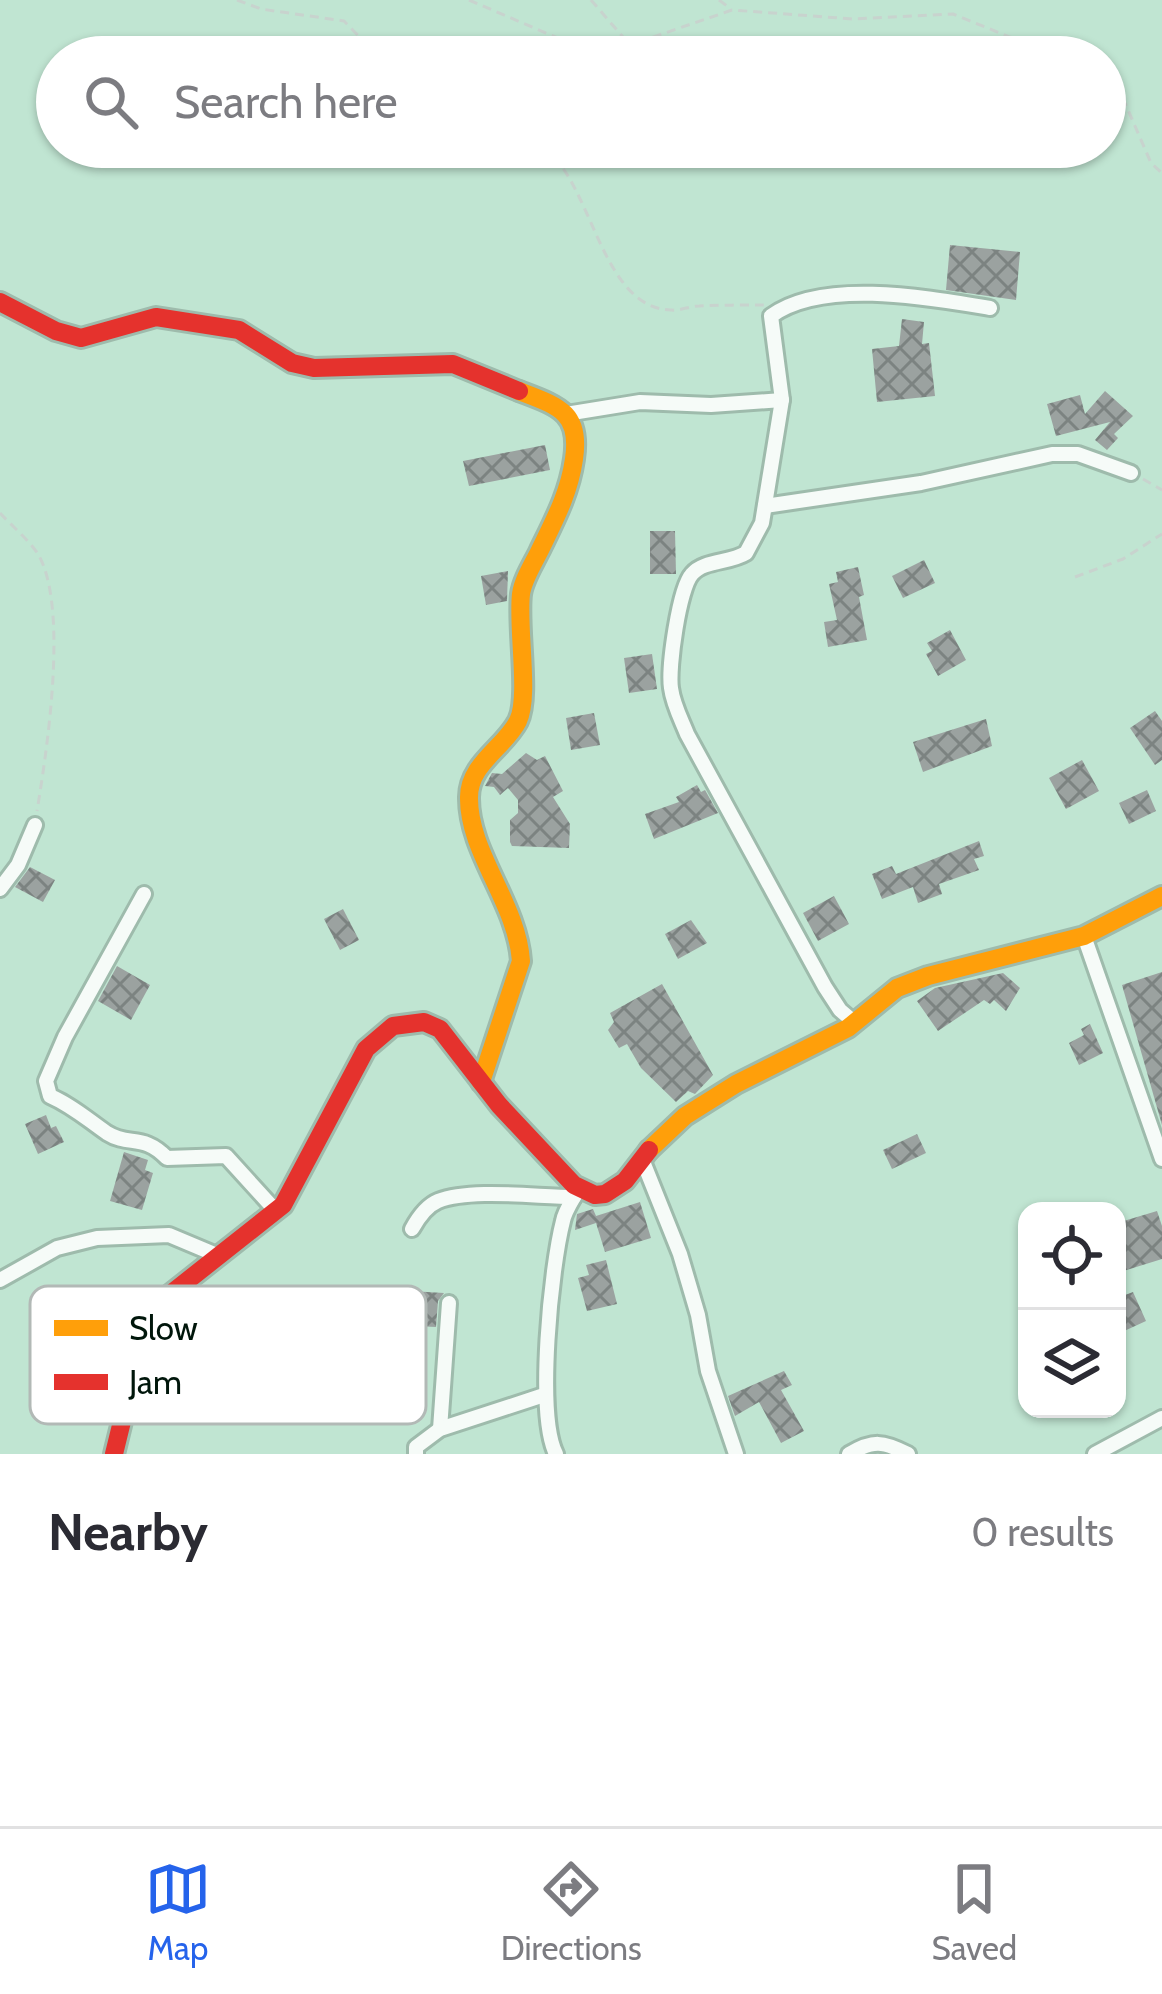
<!DOCTYPE html>
<style>
:root{--surface:#fff;--page:#f2f2f3;--text:#2b2b33;--muted:#7c7c81;--line:#e1e1e2;--accent:#2563eb}
body{margin:0;font-family:Cabin,sans-serif;background:var(--page);color:var(--text)}
.controls{position:absolute;right:36px;bottom:36px;display:grid;overflow:hidden;border-radius:24px;box-shadow:0 3px 9px #0004}
.controls button{width:108px;height:108px;display:grid;place-items:center;padding:0;border:0;border-bottom:3px solid var(--line);background:var(--surface);color:var(--text);font:60px sans-serif}
.list{margin:0;padding:0;list-style:none}
h2{display:flex;justify-content:space-between;align-items:center;height:156px;margin:0;padding:0 48px;font-size:51px}
h2 small{font-size:39px;font-weight:400;color:var(--muted)}
.icon{flex:none;width:66px;height:66px;fill:none;stroke:currentColor;stroke-width:2;stroke-linecap:round;stroke-linejoin:round}
.map{position:relative;flex:none;width:1162px;height:1454px;overflow:hidden}
.search{position:absolute;background:var(--surface);box-shadow:0 3px 9px #0004;left:36px;right:36px;top:36px;height:132px;display:flex;align-items:center;gap:30px;box-sizing:border-box;padding:0 42px;border-radius:66px;color:var(--muted);font-size:45px}
.sheet{height:372px;background:var(--surface)}
nav{display:flex;justify-content:space-around;align-items:center;box-sizing:border-box;height:168px;border-top:3px solid var(--line);background:var(--surface);font-size:33px;color:var(--muted)}
nav a{display:grid;justify-items:center;gap:6px}
nav .on{color:var(--accent)}
.map>svg:first-child{display:block}
</style>
<div class="map">
<svg width="1162" height="1454" viewBox="0 0 1162 1454">
<defs>
<pattern id="building-cross-hatch" width="8" height="8" patternUnits="userSpaceOnUse" patternTransform="scale(3)"><rect width="8" height="8" fill="#9ba2a0"/><path d="M0 0l8 8M0 8l8-8" fill="none" stroke="#7c8381"/></pattern>
</defs>
<rect width="100%" height="100%" fill="#c0e5d2"/>
<!-- building -->
<g fill="url(#building-cross-hatch)">
<path d="M950,245L1020,252L1016,300L946,290Z"/>
<path d="M902,319L924,322L922,344L929,343L935,396L877,402L872,349L899,346Z"/>
<path d="M1105,391L1133,416L1114,434L1118,438L1107,450L1095,440L1110,422L1056,436L1047,404L1080,395L1085,414Z"/>
<path d="M545,445L550,470L469,486L463,461Z"/>
<path d="M650,531H675L676,574H650Z"/>
<path d="M924,560L935,583L903,598L892,576Z"/>
<path d="M858,567L864,595L859,597L867,640L828,647L824,622L837,620L829,584L838,582L836,572Z"/>
<path d="M508,571L507,601L486,605L481,576Z"/>
<path d="M950,630L966,660L938,676L926,654L932,651L927,643Z"/>
<path d="M652,654L657,689L629,693L624,658Z"/>
<path d="M1155,711L1162,721V760L1155,765L1130,728Z"/>
<path d="M594,713L600,745L571,750L566,718Z"/>
<path d="M986,719L992,746L923,772L913,742Z"/>
<path d="M526,753L537,760L545,756L563,791L553,797L570,824L569,848L512,846L510,842V820L518,813V800L508,788L500,795L494,787L485,786L492,773L502,774Z"/>
<path d="M1082,760L1099,791L1066,809L1049,778Z"/>
<path d="M697,785L701,792L705,790L718,813L654,839L645,814L679,802L676,797Z"/>
<path d="M1147,790L1156,811L1129,824L1119,803Z"/>
<path d="M979,841L984,856L974,859L979,870L939,884L942,894L918,903L913,887L882,899L872,874L892,866L896,874Z"/>
<path d="M30,867L55,880L43,902L15,887Z"/>
<path d="M834,896L849,924L818,941L803,913Z"/>
<path d="M343,909L359,940L340,950L324,919Z"/>
<path d="M691,920L707,943L678,959L665,934Z"/>
<path d="M117,966L150,985L131,1020L98,1001Z"/>
<path d="M1162,972V1125L1122,985Z"/>
<path d="M1003,973L1020,988L1006,1011L994,1000L990,1004L984,1000L938,1031L917,1001L935,988Z"/>
<path d="M662,984L713,1075L695,1094L688,1091L676,1102L641,1068L627,1044L619,1048L608,1030L614,1022L610,1013Z"/>
<path d="M1090,1024L1103,1053L1079,1065L1069,1043L1084,1035L1081,1029Z"/>
<path d="M46,1115L51,1128L56,1126L64,1142L38,1154L25,1124Z"/>
<path d="M917,1134L926,1153L892,1169L883,1150Z"/>
<path d="M124,1152L148,1160L145,1170L153,1173L142,1210L110,1201Z"/>
<path d="M640,1202L651,1238L605,1252L596,1223L575,1230L577,1214L593,1209L596,1216Z"/>
<path d="M1157,1211L1162,1226V1259L1117,1273V1223Z"/>
<path d="M606,1260L617,1304L587,1311L578,1278L589,1275L586,1265Z"/>
<path d="M1117,1278L1125,1295L1133,1292L1146,1321L1122,1332L1117,1321Z"/>
<path d="M394,1290L444,1293L438,1301L436,1327L393,1325Z"/>
<path d="M784,1371L792,1385L781,1390L804,1431L781,1443L759,1402L735,1416L728,1396Z"/>
</g>
<g fill="none" stroke-linecap="round" stroke-linejoin="round">
<defs>
<g id="street">
<path d="M566,414L640,402L711,405L782,400"/>
<path d="M765,506L921,483L1052,454H1078L1131,473"/>
<path d="M0,889L18,865L35,825"/>
<path d="M144,894L65,1037L46,1081L50,1096C73,1106 88,1120 107,1133C129,1147 143,1133 167,1158L226,1156L276,1211"/>
<path d="M1084,936L1162,1159"/>
<path d="M854,1022L840,1010L825,987L687,734C681,719 673,704 671,688C668,668 679,588 692,574C704,560 730,563 746,553L762,523L782,400L771,316C823,278 930,298 990,308"/>
<path d="M642,1159L680,1254L698,1315L708,1371L736,1454"/>
<path d="M412,1229C418,1218 426,1206 438,1201C471,1188 537,1197 574,1197"/>
<path d="M0,1280L57,1248L97,1238L169,1235L219,1256"/>
<path d="M440,1429L449,1303"/>
<path d="M416,1454V1447L440,1429L544,1395"/>
<path d="M556,1454C536,1414 551,1267 563,1221C565,1210 574,1198 579,1188"/>
<path d="M849,1454C873,1440 883,1441 908,1454"/>
<path d="M1095,1454L1162,1418"/>
</g>
<g id="slow">
<path d="M481,1082L521,961C517,903 468,852 469,797C469,764 504,748 518,721C530,697 517,628 521,594C523,580 532,566 539,552C554,521 569,494 574,459C581,412 558,406 519,391"/>
<path d="M649,1150L685,1116L736,1084L848,1028L897,988L928,976L1084,936L1162,896"/>
</g>
<g id="jam">
<path d="M0,302L56,331L81,338L156,317L239,330L292,363L314,368L453,364L519,391"/>
<path d="M114,1454L149,1311L283,1205L366,1049L393,1026L424,1022L440,1029L499,1105L574,1185L595,1195L605,1194L625,1181L649,1150"/>
</g>
</defs>
<!-- street casing -->
<use href="#street" stroke="#9ebbac" stroke-width="20"/>
<!-- slow casing -->
<use href="#slow" stroke="#9ebbac" stroke-width="24"/>
<!-- jam casing -->
<use href="#jam" stroke="#9ebbac" stroke-width="24"/>
<!-- path -->
<g stroke="#c8d3ce" stroke-width="3" stroke-dasharray="9 6" stroke-linecap="butt">
<path d="M237,0L261,9L344,21L379,57"/>
<path d="M469,0L581,48L630,45L732,10L853,19L953,14L1059,57"/>
<path d="M591,0L629,44"/>
<path d="M719,0L731,9"/>
<path d="M1105,76L1115,80L1151,163L1162,173"/>
<path d="M543,147C593,182 600,308 671,310C680,311 690,306 699,306C720,305 743,305 764,305"/>
<path d="M1143,479L1162,490"/>
<path d="M0,513C12,526 28,539 38,554C69,607 47,750 37,811"/>
<path d="M1075,577L1123,559L1162,534"/>
</g>
<!-- street -->
<use href="#street" stroke="#f6fbf8" stroke-width="14"/>
<!-- slow -->
<use href="#slow" stroke="#ff9f0a" stroke-width="18"/>
<!-- jam -->
<use href="#jam" stroke="#e5322d" stroke-width="18"/>
</g>
<!-- legend -->
<rect x="30" y="1286" width="396" height="138" rx="18" fill="#fff" stroke="#b2b9b6" stroke-width="3"/>
<rect x="54" y="1320" width="54" height="16" fill="#ff9f0a"/>
<rect x="54" y="1374" width="54" height="16" fill="#e5322d"/>
<g font-size="33" fill="#00160b">
<text x="129" y="1340">Slow</text>
<text x="129" y="1394">Jam</text>
</g>
</svg>
<div class="controls">
<button><svg class="icon" aria-label="locate" viewBox="0 0 24 24"><circle cx="12" cy="12" r="6"/><path d="M12 2v4M12 18v4M2 12h4M18 12h4"/></svg></button>
<button><svg class="icon" aria-label="layers" viewBox="0 0 24 24"><path d="M12 4l9 5-9 5-9-5zM3 14l9 5 9-5"/></svg></button>
</div>
<div class="search"><svg class="icon" aria-label="search" viewBox="0 0 24 24"><circle cx="10" cy="10" r="6"/><path d="M15 15l6 6"/></svg>Search here</div>
</div>
<section class="sheet">
<h2>Nearby<small>0 results</small></h2>
<ul class="list">
</ul>
</section>
<nav>
<a class="on"><svg class="icon" aria-label="map" viewBox="0 0 24 24"><path d="M3 6l6-2 6 2 6-2v14l-6 2-6-2-6 2zM9 4v14M15 6v14"/></svg>Map</a>
<a><svg class="icon" aria-label="directions" viewBox="0 0 24 24"><path d="M12 3l9 9-9 9-9-9zM9 14v-3h6M13 9l2 2-2 2"/></svg>Directions</a>
<a><svg class="icon" aria-label="saved" viewBox="0 0 24 24"><path d="M7 4h10v16l-5-4-5 4z"/></svg>Saved</a>
</nav>
